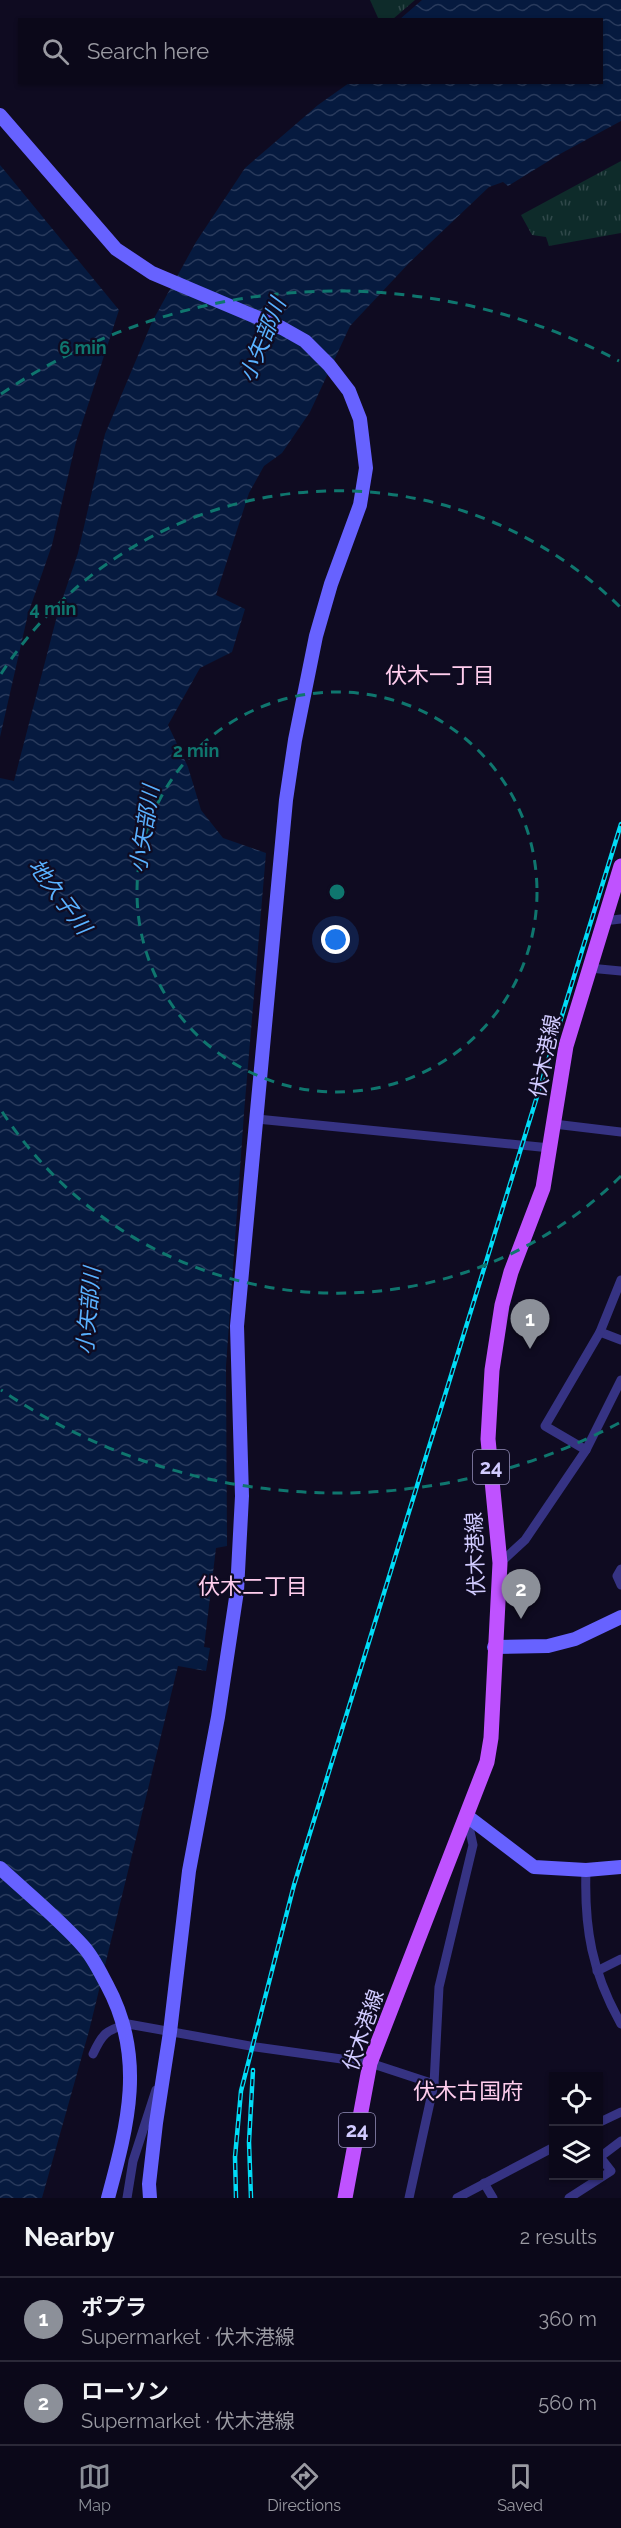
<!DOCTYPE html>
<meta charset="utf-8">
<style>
:root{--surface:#0b0819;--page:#191626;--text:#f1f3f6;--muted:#9a9aa2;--line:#2b2938;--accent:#8c9099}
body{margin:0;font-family:Raleway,"Noto Sans JP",sans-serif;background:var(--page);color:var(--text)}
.controls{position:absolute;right:18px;bottom:18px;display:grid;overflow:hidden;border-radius:0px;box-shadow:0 2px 4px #0004}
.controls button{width:54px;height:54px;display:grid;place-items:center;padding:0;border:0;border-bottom:2px solid var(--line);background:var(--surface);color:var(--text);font:30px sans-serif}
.you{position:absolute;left:336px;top:940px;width:21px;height:21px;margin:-15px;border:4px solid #fff;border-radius:50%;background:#1a73e8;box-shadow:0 0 0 9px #1a73e833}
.badge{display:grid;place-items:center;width:39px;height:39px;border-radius:50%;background:var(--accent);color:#fff;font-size:20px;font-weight:700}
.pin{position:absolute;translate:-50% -50px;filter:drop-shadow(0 2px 3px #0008)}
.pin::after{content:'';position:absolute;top:32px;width:21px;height:18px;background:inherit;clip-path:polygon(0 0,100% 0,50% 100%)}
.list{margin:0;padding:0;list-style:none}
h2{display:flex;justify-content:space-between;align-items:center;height:78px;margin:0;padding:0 24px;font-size:26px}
h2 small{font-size:20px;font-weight:400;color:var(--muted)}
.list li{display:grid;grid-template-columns:39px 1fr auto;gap:18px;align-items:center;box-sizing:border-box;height:84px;padding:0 24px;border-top:2px solid var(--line)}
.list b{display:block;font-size:22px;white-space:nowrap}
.list p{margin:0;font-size:20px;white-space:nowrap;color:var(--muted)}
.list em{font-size:20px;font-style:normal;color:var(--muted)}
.icon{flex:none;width:33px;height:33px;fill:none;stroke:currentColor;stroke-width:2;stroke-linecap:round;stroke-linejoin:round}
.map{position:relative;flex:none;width:621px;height:2198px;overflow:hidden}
.search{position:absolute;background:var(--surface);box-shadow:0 2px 4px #0004;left:18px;right:18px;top:18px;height:66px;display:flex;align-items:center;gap:15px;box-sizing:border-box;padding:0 21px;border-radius:0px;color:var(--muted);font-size:22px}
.sheet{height:246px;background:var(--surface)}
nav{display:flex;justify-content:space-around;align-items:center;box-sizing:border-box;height:84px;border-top:2px solid var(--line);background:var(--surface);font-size:16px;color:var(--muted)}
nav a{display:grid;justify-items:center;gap:3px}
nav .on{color:var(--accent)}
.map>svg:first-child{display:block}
</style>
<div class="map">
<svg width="621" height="2198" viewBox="0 0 621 2198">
<defs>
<pattern id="grass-tufts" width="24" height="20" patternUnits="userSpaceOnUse" patternTransform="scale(1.5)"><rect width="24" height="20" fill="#0e2b2a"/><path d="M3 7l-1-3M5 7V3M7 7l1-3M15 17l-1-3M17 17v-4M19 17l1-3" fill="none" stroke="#30484a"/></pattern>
<pattern id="water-waves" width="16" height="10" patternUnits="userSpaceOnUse" patternTransform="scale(1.5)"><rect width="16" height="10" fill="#061a3f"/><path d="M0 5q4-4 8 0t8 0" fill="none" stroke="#293a5c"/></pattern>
</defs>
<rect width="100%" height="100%" fill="#0f0b21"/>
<!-- grass -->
<g fill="url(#grass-tufts)">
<path d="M370,0H415L393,19L379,20Z"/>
<path d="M621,161V233L549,246L546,237L532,235L521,215Z"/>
</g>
<!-- water -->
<g fill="url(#water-waves)">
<path d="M422,0H621V121L560,154L508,186L503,182L489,187L410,262L350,326L310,412L282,453L264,466L249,493L216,595L245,609L232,652L200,668L168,725L188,767L201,810L223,838L266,853L244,1113L226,1366L227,1546L216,1548L204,1647L210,1648L206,1671L178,1666L89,2031L42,2198H0V778L14,781L58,612L78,553L105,434L152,322L196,242L245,168L318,105L349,83L602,82V20L400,19Z"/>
<path d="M0,165L119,310L76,442L52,545L28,614L0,737Z"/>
</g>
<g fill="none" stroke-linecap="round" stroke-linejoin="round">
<!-- street -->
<g stroke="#363383" stroke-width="9">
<path d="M604,921L621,919"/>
<path d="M589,968L621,971"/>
<path d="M257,1119L550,1148"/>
<path d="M554,1124L621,1132"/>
<path d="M600,1332L621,1340"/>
<path d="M586,1450L545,1426L600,1332L621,1280"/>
<path d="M500,1563L525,1540L586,1450L621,1380"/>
<path d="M621,1569L617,1576L621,1585"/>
<path d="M586,1870C584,1928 592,1973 621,2024"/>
<path d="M597,1971L621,1959"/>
<path d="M93,2054C102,2034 106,2030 128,2024L256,2047L370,2063L434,2084"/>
<path d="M598,2123L621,2112"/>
<path d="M484,2183L493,2198"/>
<path d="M127,2198L133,2161L156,2090"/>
<path d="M409,2198L434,2084L439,1987L473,1845L467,1818"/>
<path d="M457,2198L554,2147"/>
<path d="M569,2198L611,2171L600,2157L621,2141"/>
</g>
<!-- secondary -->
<g stroke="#6762ff" stroke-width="14">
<path d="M0,115L116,249L152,273L282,328L305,341L329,365L349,391L360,419L366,468L360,505L331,584L316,636L295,740L286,800L237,1326L242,1496L237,1591L218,1717L189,1871L170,2032L156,2123L149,2184L150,2198"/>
<path d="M494,1647L548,1646L575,1639L621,1617"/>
<path d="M467,1816L534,1867L586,1870L621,1867"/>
</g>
<!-- primary -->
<path stroke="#bf52ff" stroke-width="15" d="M345,2198L370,2063L487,1762L491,1738L500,1563L488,1439L492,1370L502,1305L511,1272L543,1188L566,1046L621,866"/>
<defs>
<g id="rail">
<path d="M236,2198L235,2157L241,2091L294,1885L621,824"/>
<path d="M251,2198L249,2142L253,2070"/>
</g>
</defs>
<!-- rail casing -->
<use href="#rail" stroke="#00dcf6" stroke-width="4.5"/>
<!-- rail -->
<use href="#rail" stroke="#0f0b21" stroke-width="2" stroke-dasharray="7" stroke-linecap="butt"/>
<!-- secondary-bridge -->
<path stroke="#6762ff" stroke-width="14" d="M0,1868C27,1893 58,1918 83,1946C93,1957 100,1972 107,1985C146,2057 128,2124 108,2198"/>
</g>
<!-- distance rings -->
<g fill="none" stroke="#0f766e" stroke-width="3" stroke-dasharray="10 8">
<circle cx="337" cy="892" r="200"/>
<path d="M621 1176A401 401 0 0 1 1 1110M1 674A401 401 0 0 1 621 608"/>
<path d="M619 1423A601 601 0 0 1 1 1390M1 394A601 601 0 0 1 619 361"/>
</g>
<g text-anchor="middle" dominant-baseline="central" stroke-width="4.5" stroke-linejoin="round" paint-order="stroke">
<!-- shield labels -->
<g fill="#0f0b21" stroke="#9791bc" stroke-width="1.5">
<rect x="473" y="1450" width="36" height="34" rx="4.5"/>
<rect x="339" y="2113" width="36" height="34" rx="4.5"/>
</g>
<g font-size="20" font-weight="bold" fill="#d1cbff">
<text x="491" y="1467">24</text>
<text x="357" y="2130">24</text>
</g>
<!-- street labels -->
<g font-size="21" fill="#d1cbff" stroke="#0f0b21">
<text transform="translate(545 1056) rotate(-79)">伏木港線</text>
<text transform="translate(475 1554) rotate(-92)">伏木港線</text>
<text transform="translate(363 2030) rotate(-71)">伏木港線</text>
</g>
<!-- water labels -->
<g font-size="22" font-style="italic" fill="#59b1ff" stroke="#0f0b21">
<text transform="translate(262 340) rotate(-68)">小矢部川</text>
<text transform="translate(144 829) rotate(-81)">小矢部川</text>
<text transform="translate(60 896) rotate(53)">地久子川</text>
<text transform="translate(88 1311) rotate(-85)">小矢部川</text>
</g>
<!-- neighbourhood labels -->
<g font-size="22" fill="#ffcded" stroke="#0f0b21">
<text x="440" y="675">伏木一丁目</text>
<text x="253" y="1586">伏木二丁目</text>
<text x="468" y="2091">伏木古国府</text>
</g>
</g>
<circle cx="337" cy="892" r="9" fill="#0f766e" stroke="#0f0b21" stroke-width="3"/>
<g font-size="18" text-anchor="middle" font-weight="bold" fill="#0f766e" stroke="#0f0b21" stroke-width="4.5" stroke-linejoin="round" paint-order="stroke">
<text x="83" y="354">6 min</text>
<text x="53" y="615">4 min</text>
<text x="196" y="757">2 min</text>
</g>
</svg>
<div class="controls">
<button><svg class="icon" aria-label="locate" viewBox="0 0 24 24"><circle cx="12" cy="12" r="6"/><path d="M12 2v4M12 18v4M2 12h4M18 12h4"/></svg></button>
<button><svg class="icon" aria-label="layers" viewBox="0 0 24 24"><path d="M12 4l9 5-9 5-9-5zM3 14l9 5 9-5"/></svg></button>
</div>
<div class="you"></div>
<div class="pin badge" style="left:530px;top:1349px">1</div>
<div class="pin badge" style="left:521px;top:1619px">2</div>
<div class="search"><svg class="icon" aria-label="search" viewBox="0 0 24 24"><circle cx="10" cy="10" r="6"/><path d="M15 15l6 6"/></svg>Search here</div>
</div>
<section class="sheet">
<h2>Nearby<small>2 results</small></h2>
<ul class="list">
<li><span class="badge">1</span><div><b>ポプラ</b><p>Supermarket · 伏木港線</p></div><em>360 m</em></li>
<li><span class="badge">2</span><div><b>ローソン</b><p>Supermarket · 伏木港線</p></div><em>560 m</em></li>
</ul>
</section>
<nav>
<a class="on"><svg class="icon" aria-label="map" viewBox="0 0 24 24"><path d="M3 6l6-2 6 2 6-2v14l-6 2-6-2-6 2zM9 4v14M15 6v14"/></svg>Map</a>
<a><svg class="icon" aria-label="directions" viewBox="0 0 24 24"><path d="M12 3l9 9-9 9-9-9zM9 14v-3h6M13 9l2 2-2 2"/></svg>Directions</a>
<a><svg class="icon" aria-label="saved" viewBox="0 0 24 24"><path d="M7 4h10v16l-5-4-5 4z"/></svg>Saved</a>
</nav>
